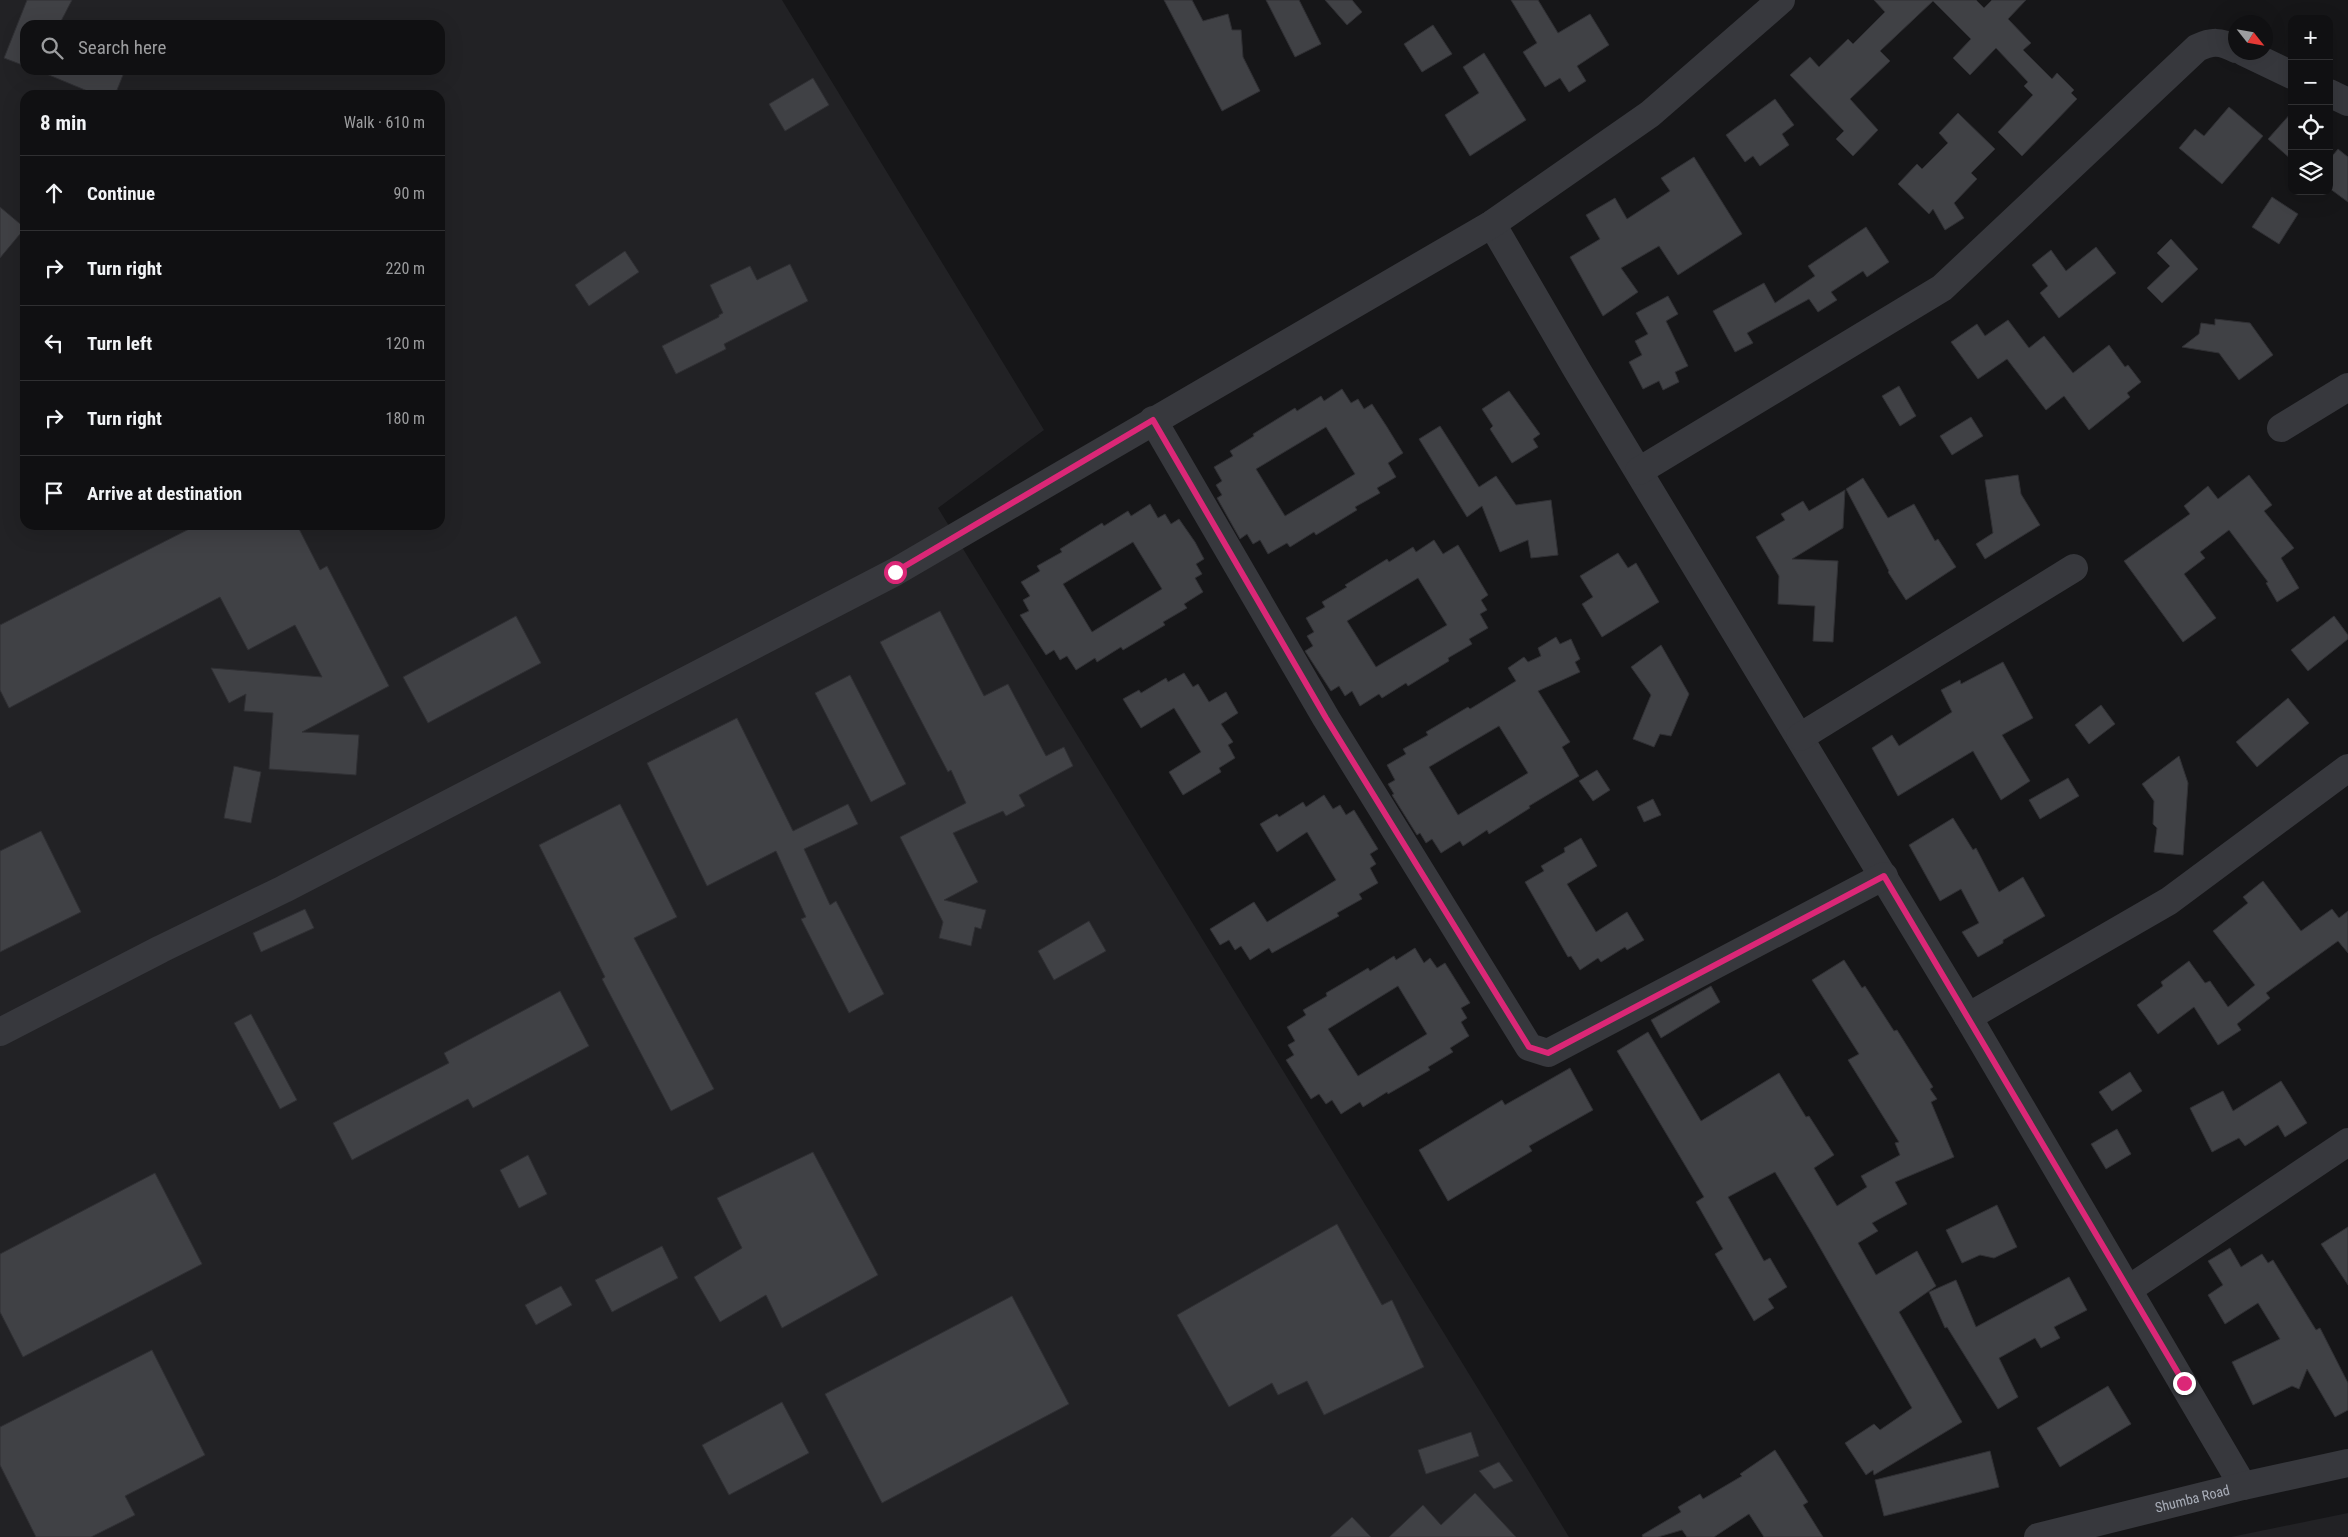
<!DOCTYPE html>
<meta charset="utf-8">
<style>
:root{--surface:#101012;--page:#19191b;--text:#f1f3f6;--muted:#9c9d9f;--line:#303032}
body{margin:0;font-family:"Roboto Condensed",sans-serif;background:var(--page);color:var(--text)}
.controls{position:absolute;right:15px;top:15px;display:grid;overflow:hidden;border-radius:10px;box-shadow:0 5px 20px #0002}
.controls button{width:45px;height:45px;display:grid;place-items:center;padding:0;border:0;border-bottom:1px solid var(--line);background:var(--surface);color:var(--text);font:25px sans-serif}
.compass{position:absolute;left:2228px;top:15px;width:45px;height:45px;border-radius:50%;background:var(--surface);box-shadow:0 5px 20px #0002;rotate:121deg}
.stop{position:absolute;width:15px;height:15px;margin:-11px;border:4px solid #db2777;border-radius:50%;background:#fff}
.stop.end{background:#db2777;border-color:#fff;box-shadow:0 1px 5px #0008}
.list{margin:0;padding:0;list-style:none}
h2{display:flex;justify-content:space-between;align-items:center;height:65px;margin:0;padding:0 20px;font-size:21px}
h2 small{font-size:16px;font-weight:400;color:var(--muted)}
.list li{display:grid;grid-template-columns:32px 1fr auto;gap:15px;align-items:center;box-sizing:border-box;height:75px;padding:0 20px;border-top:1px solid var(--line)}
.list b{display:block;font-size:19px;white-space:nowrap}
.list em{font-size:16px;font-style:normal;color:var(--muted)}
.icon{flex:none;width:28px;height:28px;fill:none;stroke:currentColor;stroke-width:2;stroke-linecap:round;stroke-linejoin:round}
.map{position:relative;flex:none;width:2348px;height:1537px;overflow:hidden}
.search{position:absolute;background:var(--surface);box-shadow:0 5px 20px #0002;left:20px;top:20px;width:425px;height:55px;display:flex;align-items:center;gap:12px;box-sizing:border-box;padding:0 18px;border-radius:15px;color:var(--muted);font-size:19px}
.panel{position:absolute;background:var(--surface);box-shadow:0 5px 20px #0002;left:20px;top:90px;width:425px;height:440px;border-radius:15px}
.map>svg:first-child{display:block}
</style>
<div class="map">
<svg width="2348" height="1537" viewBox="0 0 2348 1537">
<rect width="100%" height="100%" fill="#161618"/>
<!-- built -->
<g fill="#222225" fill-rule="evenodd">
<path d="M0,0H782L1044,430L938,508L1569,1537H0ZM25,25H440V70H25ZM25,95H440V525H25Z"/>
<path d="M2348,1513V1537H2231Z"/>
</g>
<!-- building -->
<g fill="#404145" stroke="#303034" fill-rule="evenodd">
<path d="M27,0H72L59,25H25V66L4,58Z"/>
<path d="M1164,0H1192L1203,21L1228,14L1232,30H1241L1243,57L1260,91L1222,111Z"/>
<path d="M1266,0H1299L1321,44L1295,57Z"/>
<path d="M1325,0H1352L1362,12L1347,25Z"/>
<path d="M1511,0H1538L1558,33L1590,14L1609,45L1577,66L1586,81L1569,92L1560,78L1545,87L1523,52L1537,43Z"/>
<path d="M1874,0H1976L1984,8L1992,0H2026L2008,19L2031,43L2023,50L2052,79L2057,73L2074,90L2071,93L2077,99L2022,156L1998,132L2033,95L2024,86L2028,82L1996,48L1970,75L1953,58L1971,39L1933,1L1880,51L1890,61L1850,99L1878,130L1853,156L1836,139L1844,131L1790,75L1810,57L1819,67L1848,39L1853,44L1885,12Z"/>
<path d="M1433,25L1452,54L1422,72L1404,44Z"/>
<path d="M1484,53L1526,120L1470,156L1445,115L1479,93L1463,67Z"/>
<path d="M37,70H125L115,95H97Z"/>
<path d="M813,78L829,105L785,131L769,104Z"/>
<path d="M1775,99L1794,125L1782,134L1789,145L1760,166L1753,156L1745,162L1726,135Z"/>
<path d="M2229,107L2263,136L2222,184L2179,148L2195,129L2204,136Z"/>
<path d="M2292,112V160L2268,139Z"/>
<path d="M1958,113L1995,149L1971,173L1977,179L1954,203L1964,218L1945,230L1933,209L1929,214L1898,184L1917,164L1922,169L1948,143L1939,133Z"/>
<path d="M2338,149L2348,157V202L2329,188V160Z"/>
<path d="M1694,157L1742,234L1678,275L1659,246L1621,268L1638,292L1603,316L1570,257L1600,239L1586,215L1615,198L1627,219L1670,191L1661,178Z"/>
<path d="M2272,197L2298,214L2279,244L2252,227Z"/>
<path d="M0,207L25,228L0,258Z"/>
<path d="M1866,227L1889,262L1867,277L1863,271L1831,292L1837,300L1818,312L1809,299L1747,333L1753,343L1735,352L1713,311L1764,283L1775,303L1815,276L1808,266Z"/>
<path d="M2171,239L2198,269L2162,303L2147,288L2170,266L2157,253Z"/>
<path d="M2096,247L2116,273L2059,318L2040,293L2048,286L2032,265L2051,250L2066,271Z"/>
<path d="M625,251L639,272L589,306L575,285Z"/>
<path d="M790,264L808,301L724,344L726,349L676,374L662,346L719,317V315L723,313L710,285L750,266L757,280Z"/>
<path d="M1668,296L1678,314L1666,321L1688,366L1675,372L1679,382L1663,390L1659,381L1643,389L1629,362L1642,355L1635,341L1648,334L1636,313Z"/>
<path d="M2215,319L2250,323L2273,355L2239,380L2219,353L2182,347L2199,334L2201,323L2215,325Z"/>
<path d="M2008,320L2029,348L2044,336L2073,373L2109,345L2125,367L2128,365L2141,382L2127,393L2130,397L2089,430L2064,396L2046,410L2007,359L1978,379L1951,342L1977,324L1985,336Z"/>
<path d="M1899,386L1916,416L1900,426L1882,396Z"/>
<path d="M1342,389L1351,403L1358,399L1364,409L1372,404L1387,427L1403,453L1388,463L1396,477L1377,488L1380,493L1355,507L1357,510L1316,535L1314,532L1290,547L1287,543L1268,554L1260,540L1253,544L1247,534L1240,539L1217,498L1222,495L1216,485L1222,481L1214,467L1233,456L1230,451L1254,436L1253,434L1295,408L1297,411L1321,396L1324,401ZM1326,427L1355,474L1285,516L1256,469Z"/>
<path d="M1509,391L1540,434L1533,439L1538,447L1512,463L1490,429L1493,426L1482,409Z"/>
<path d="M1971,417L1983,436L1952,455L1940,436Z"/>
<path d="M1440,426L1479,487L1496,476L1516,505L1551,500L1558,555L1531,558L1528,540L1500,552L1482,506L1467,517L1419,439Z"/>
<path d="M2018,475L2021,494L2040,525L1985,559L1976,544L1993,533L1985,480Z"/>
<path d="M2249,475L2272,505L2264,511L2294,548L2281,558L2299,588L2277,602L2266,583L2268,582L2229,530L2200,552L2205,558L2184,574L2216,618L2183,642L2124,561L2190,514L2184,506L2208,486L2218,499Z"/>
<path d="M1863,478L1888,518L1914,504L1935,541L1938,539L1956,567L1906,600L1888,572L1889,571L1846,489Z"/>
<path d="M1845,490L1843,528L1792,559L1838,561L1833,642L1813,641L1815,606L1778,604L1779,576L1756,537L1785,520L1781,514L1803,501L1809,511Z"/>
<path d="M1150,504L1158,518L1165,514L1171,524L1179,519L1195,542L1204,559L1196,564L1202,574L1195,578L1203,592L1184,604L1187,608L1163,622L1165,625L1123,650L1121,647L1097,662L1095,658L1076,670L1067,656L1060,660L1054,650L1046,655L1020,615L1029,611L1023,600L1030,596L1021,582L1040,571L1037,566L1062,552L1060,549L1102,523L1104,526L1128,511L1131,516ZM1133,542L1162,589L1092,632L1063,584Z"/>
<path d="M197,525H297L320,570L327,566L389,686L302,732L359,735L356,775L269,769L273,713L244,711L246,694L229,703L211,668L322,677L295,625L248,650L220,597L9,708L0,690V625Z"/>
<path d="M1434,540L1443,554L1458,545L1488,595L1481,600L1487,610L1480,614L1488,628L1469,639L1472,644L1448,658L1449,661L1408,686L1406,683L1382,698L1379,694L1360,706L1352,691L1345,696L1339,686L1331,691L1305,651L1313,646L1307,636L1314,632L1306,618L1325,607L1322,602L1347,587L1345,585L1387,559L1389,562L1413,547L1416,552ZM1418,578L1447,625L1376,667L1347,621Z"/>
<path d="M1618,553L1628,568L1636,563L1659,602L1602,637L1582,604L1593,597L1580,576Z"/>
<path d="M940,611L984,696L1008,684L1046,756L1064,747L1073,766L1019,795L1025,806L1006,816L1003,811L953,833L978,882L944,900L986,910L981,929L975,927L971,946L939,938L943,922L900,837L966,803L951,770L948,772L880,642Z"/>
<path d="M516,616L541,663L428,723L403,677Z"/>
<path d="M2334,616L2348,635V639L2308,671L2291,650Z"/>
<path d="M1556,637L1560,644L1571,639L1580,659L1575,662L1580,672L1538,691L1570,742L1562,747L1579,776L1529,806L1530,808L1489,834L1487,830L1463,846L1460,841L1441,853L1432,839L1426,843L1420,833L1417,835L1392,795L1394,794L1388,784L1395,780L1387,765L1406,754L1403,749L1428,735L1426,732L1468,707L1470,709L1516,681L1508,668L1524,657L1528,662L1541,656L1538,648ZM1499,726L1528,773L1458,815L1429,767Z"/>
<path d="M1661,645L1689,694L1671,736L1660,734L1654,747L1633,739L1651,695L1631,667Z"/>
<path d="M2003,662L2033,718L2002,735L2030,781L2001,800L1973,751L1898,796L1872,748L1892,735L1899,746L1952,712L1941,690L1960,680L1961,684Z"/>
<path d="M1184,673L1193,687L1198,684L1209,702L1226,692L1238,713L1221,724L1233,742L1228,745L1235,758L1219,768L1221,772L1183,795L1169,772L1201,752L1174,708L1141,728L1123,699L1139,690L1141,693L1166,678L1168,682Z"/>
<path d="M850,675L906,784L871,802L815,693Z"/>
<path d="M2288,698L2309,723L2257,767L2236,742Z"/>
<path d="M2101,705L2115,724L2089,744L2075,725Z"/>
<path d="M737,718L793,831L848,804L858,824L804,849L830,905L836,901L884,994L849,1013L801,919L806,917L776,851L707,886L647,763Z"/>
<path d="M2179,756L2188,783L2183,855L2154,852L2157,828L2153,824L2154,801L2142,784Z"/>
<path d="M234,766L261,772L251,823L224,818Z"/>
<path d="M1597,770L1610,790L1593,801L1579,781Z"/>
<path d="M2068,778L2079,796L2040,819L2029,800Z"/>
<path d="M1324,795L1333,809L1340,805L1346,815L1354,810L1378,849L1370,854L1376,864L1370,868L1378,883L1359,894L1362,899L1337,913L1339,916L1272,953L1269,948L1250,960L1241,946L1235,950L1229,940L1220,945L1210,929L1254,902L1267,922L1336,880L1307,832L1277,852L1260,824L1277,814L1279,817L1303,802L1306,807Z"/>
<path d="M1653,799L1661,815L1644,822L1637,807Z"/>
<path d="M620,804L677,917L634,938L714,1089L671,1111L602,979L605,977L539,845Z"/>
<path d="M1953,818L1973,850L1976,848L1999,892L2023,877L2045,916L2003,940V943L1978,957L1962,932L1979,923L1961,889L1940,901L1909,845Z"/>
<path d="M41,831L81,912L0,952V851Z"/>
<path d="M1581,838L1597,866L1567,884L1596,932L1627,912L1644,940L1627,950L1625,947L1601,962L1598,958L1580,970L1571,956L1568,957L1525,882L1544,871L1541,866L1565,852L1564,848Z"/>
<path d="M2263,881L2301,931L2332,909L2339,918L2348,911V953L2338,941L2266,993L2270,998L2237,1024L2241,1030L2218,1045L2194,1007L2158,1034L2137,1005L2163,986L2161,982L2189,961L2205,983L2210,981L2228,1007L2255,985L2213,931L2248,903L2243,897Z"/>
<path d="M305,909L314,928L261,952L253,933Z"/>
<path d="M1089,921L1106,951L1054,980L1038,951Z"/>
<path d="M1415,948L1424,963L1430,958L1437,968L1445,963L1470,1003L1461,1008L1467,1018L1461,1022L1469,1036L1450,1048L1453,1052L1428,1067L1430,1070L1388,1094L1387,1092L1363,1107L1360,1102L1341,1114L1332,1100L1326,1104L1319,1094L1311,1099L1286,1060L1294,1055L1288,1045L1295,1041L1287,1027L1306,1015L1303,1010L1327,996L1326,993L1343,983L1368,968L1370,971L1394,956L1396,960ZM1398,986L1427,1034L1358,1076L1328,1029Z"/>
<path d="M1844,960L1862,988L1865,986L1894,1031L1897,1030L1933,1087L1930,1089L1937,1099L1931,1102L1954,1157L1895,1182L1907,1204L1872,1223L1878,1231L1858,1243L1876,1275L1917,1251L1936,1286L1899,1312L1962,1422L1874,1475L1873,1470L1866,1475L1845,1443L1874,1424L1880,1430L1912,1408L1811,1232L1775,1172L1728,1197L1764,1261L1770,1258L1787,1287L1768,1299L1774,1308L1754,1321L1715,1254L1723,1249L1696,1202L1704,1197L1617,1051L1648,1032L1701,1121L1779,1073L1806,1117L1809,1116L1834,1155L1814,1168L1837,1206L1867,1187L1861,1176L1900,1155L1895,1143L1899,1142L1848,1060L1859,1054L1812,980Z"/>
<path d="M1711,986L1720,1002L1661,1038L1651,1020Z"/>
<path d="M560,991L589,1046L473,1108L468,1099L352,1160L333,1123L449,1063L444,1053Z"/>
<path d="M251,1014L297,1100L280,1109L234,1023Z"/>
<path d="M1570,1068L1593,1110L1529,1146L1532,1151L1448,1201L1419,1150L1502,1100L1505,1105Z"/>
<path d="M2130,1072L2142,1091L2112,1111L2099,1092Z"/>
<path d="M2281,1081L2307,1123L2285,1137L2278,1125L2245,1146L2239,1138L2212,1152L2190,1108L2223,1091L2233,1111Z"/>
<path d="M2117,1129L2131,1154L2106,1169L2091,1144Z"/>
<path d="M813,1152L878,1275L782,1328L766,1295L720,1322L694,1277L742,1248L717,1198Z"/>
<path d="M528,1155L547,1194L519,1208L500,1170Z"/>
<path d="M155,1173L202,1264L23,1357L0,1312V1254Z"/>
<path d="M1997,1205L2017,1247L1994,1258L1980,1255L1962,1263L1946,1230Z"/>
<path d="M1337,1224L1382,1305L1392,1300L1424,1367L1324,1415L1307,1381L1278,1395L1272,1383L1229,1407L1177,1315Z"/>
<path d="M2348,1227V1285L2321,1244Z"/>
<path d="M662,1246L678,1278L612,1312L595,1280Z"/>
<path d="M2230,1248L2241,1267L2262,1254L2268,1263L2273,1260L2316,1330L2320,1328L2348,1383V1410L2335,1417L2307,1369L2299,1389L2292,1386L2253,1405L2232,1362L2280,1339L2258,1303L2225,1324L2208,1295L2223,1285L2208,1261Z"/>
<path d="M2069,1277L2087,1310L2054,1327L2060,1338L2041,1348L2035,1338L1999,1358L2018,1397L1998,1409L1947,1327L1945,1328L1929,1292L1956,1280L1976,1327Z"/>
<path d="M561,1286L572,1305L536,1325L525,1305Z"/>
<path d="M1012,1296L1069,1404L882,1503L825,1394Z"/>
<path d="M152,1350L205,1455L125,1496L135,1515L91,1537H36L0,1465V1427Z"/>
<path d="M2108,1386L2131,1424L2060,1467L2037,1428Z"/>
<path d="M782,1402L809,1453L729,1495L702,1445Z"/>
<path d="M1471,1432L1479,1456L1426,1474L1418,1450Z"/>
<path d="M1775,1450L1808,1502L1803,1505L1823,1537H1764L1749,1514L1714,1537H1687L1682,1530L1658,1537H1643L1642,1535L1681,1512L1678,1507L1700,1494L1703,1499L1742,1476L1740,1474Z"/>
<path d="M1990,1451L1999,1487L1884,1516L1875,1480Z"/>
<path d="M1499,1462L1513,1481L1494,1489L1479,1471Z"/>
<path d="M1475,1493L1516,1537H1389L1423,1505L1441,1525Z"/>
<path d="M1352,1517L1371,1537H1330Z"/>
</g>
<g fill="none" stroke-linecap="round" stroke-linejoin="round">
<!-- minor -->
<g stroke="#37383d" stroke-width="28">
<path d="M2244,52L2292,75"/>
<path d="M2329,93L2348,102"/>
<path d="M1492,224L1577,370L1968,1017L2243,1486"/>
<path d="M1153,420L1326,718L1529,1047L1548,1053L1884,876"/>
<path d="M2281,428L2348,387"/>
<path d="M1639,471L1942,288L2197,48C2212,41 2220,41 2236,49"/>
<path d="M1800,737L2074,568"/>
<path d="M1968,1017L2169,901L2348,768"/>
<path d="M0,1032L161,949L284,889L895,572L1492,224L1650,114L1781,0"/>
<path d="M2129,1289L2348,1142"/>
<path id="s1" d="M2038,1537L2243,1486L2348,1463"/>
</g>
</g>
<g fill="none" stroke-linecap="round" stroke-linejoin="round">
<!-- route -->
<path stroke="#db2777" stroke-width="6" d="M895,572L1153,420L1326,718L1529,1047L1548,1053L1884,876L2184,1383"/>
</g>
<g text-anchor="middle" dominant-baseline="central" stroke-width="4.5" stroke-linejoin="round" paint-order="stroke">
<!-- street labels -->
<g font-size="14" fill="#a8adb8" stroke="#111113">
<text stroke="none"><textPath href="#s1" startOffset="159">Shumba Road</textPath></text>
</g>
</g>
</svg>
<div class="controls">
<button>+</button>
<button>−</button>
<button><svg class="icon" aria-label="locate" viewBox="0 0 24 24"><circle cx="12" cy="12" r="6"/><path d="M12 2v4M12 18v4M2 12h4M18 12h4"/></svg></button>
<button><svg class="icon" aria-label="layers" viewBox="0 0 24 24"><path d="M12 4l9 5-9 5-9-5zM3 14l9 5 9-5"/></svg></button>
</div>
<svg class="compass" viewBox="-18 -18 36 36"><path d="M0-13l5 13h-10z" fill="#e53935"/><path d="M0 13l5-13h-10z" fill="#9c9d9f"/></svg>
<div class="stop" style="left:895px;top:572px"></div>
<div class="stop end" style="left:2184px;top:1383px"></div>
<div class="search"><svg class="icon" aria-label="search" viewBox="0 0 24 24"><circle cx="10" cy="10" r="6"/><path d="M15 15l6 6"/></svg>Search here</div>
<section class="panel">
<h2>8 min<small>Walk · 610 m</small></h2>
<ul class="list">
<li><svg class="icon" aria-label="ahead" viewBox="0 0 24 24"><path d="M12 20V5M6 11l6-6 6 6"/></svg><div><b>Continue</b></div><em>90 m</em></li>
<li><svg class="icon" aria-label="right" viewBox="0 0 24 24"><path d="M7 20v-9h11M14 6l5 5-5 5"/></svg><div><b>Turn right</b></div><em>220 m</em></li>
<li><svg class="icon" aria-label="left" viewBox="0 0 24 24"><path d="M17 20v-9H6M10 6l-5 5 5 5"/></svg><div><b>Turn left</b></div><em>120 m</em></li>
<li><svg class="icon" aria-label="right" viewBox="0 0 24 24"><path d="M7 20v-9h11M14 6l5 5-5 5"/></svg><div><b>Turn right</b></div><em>180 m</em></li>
<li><svg class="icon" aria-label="arrive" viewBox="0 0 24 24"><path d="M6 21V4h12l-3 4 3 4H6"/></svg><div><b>Arrive at destination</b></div></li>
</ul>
</section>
</div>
